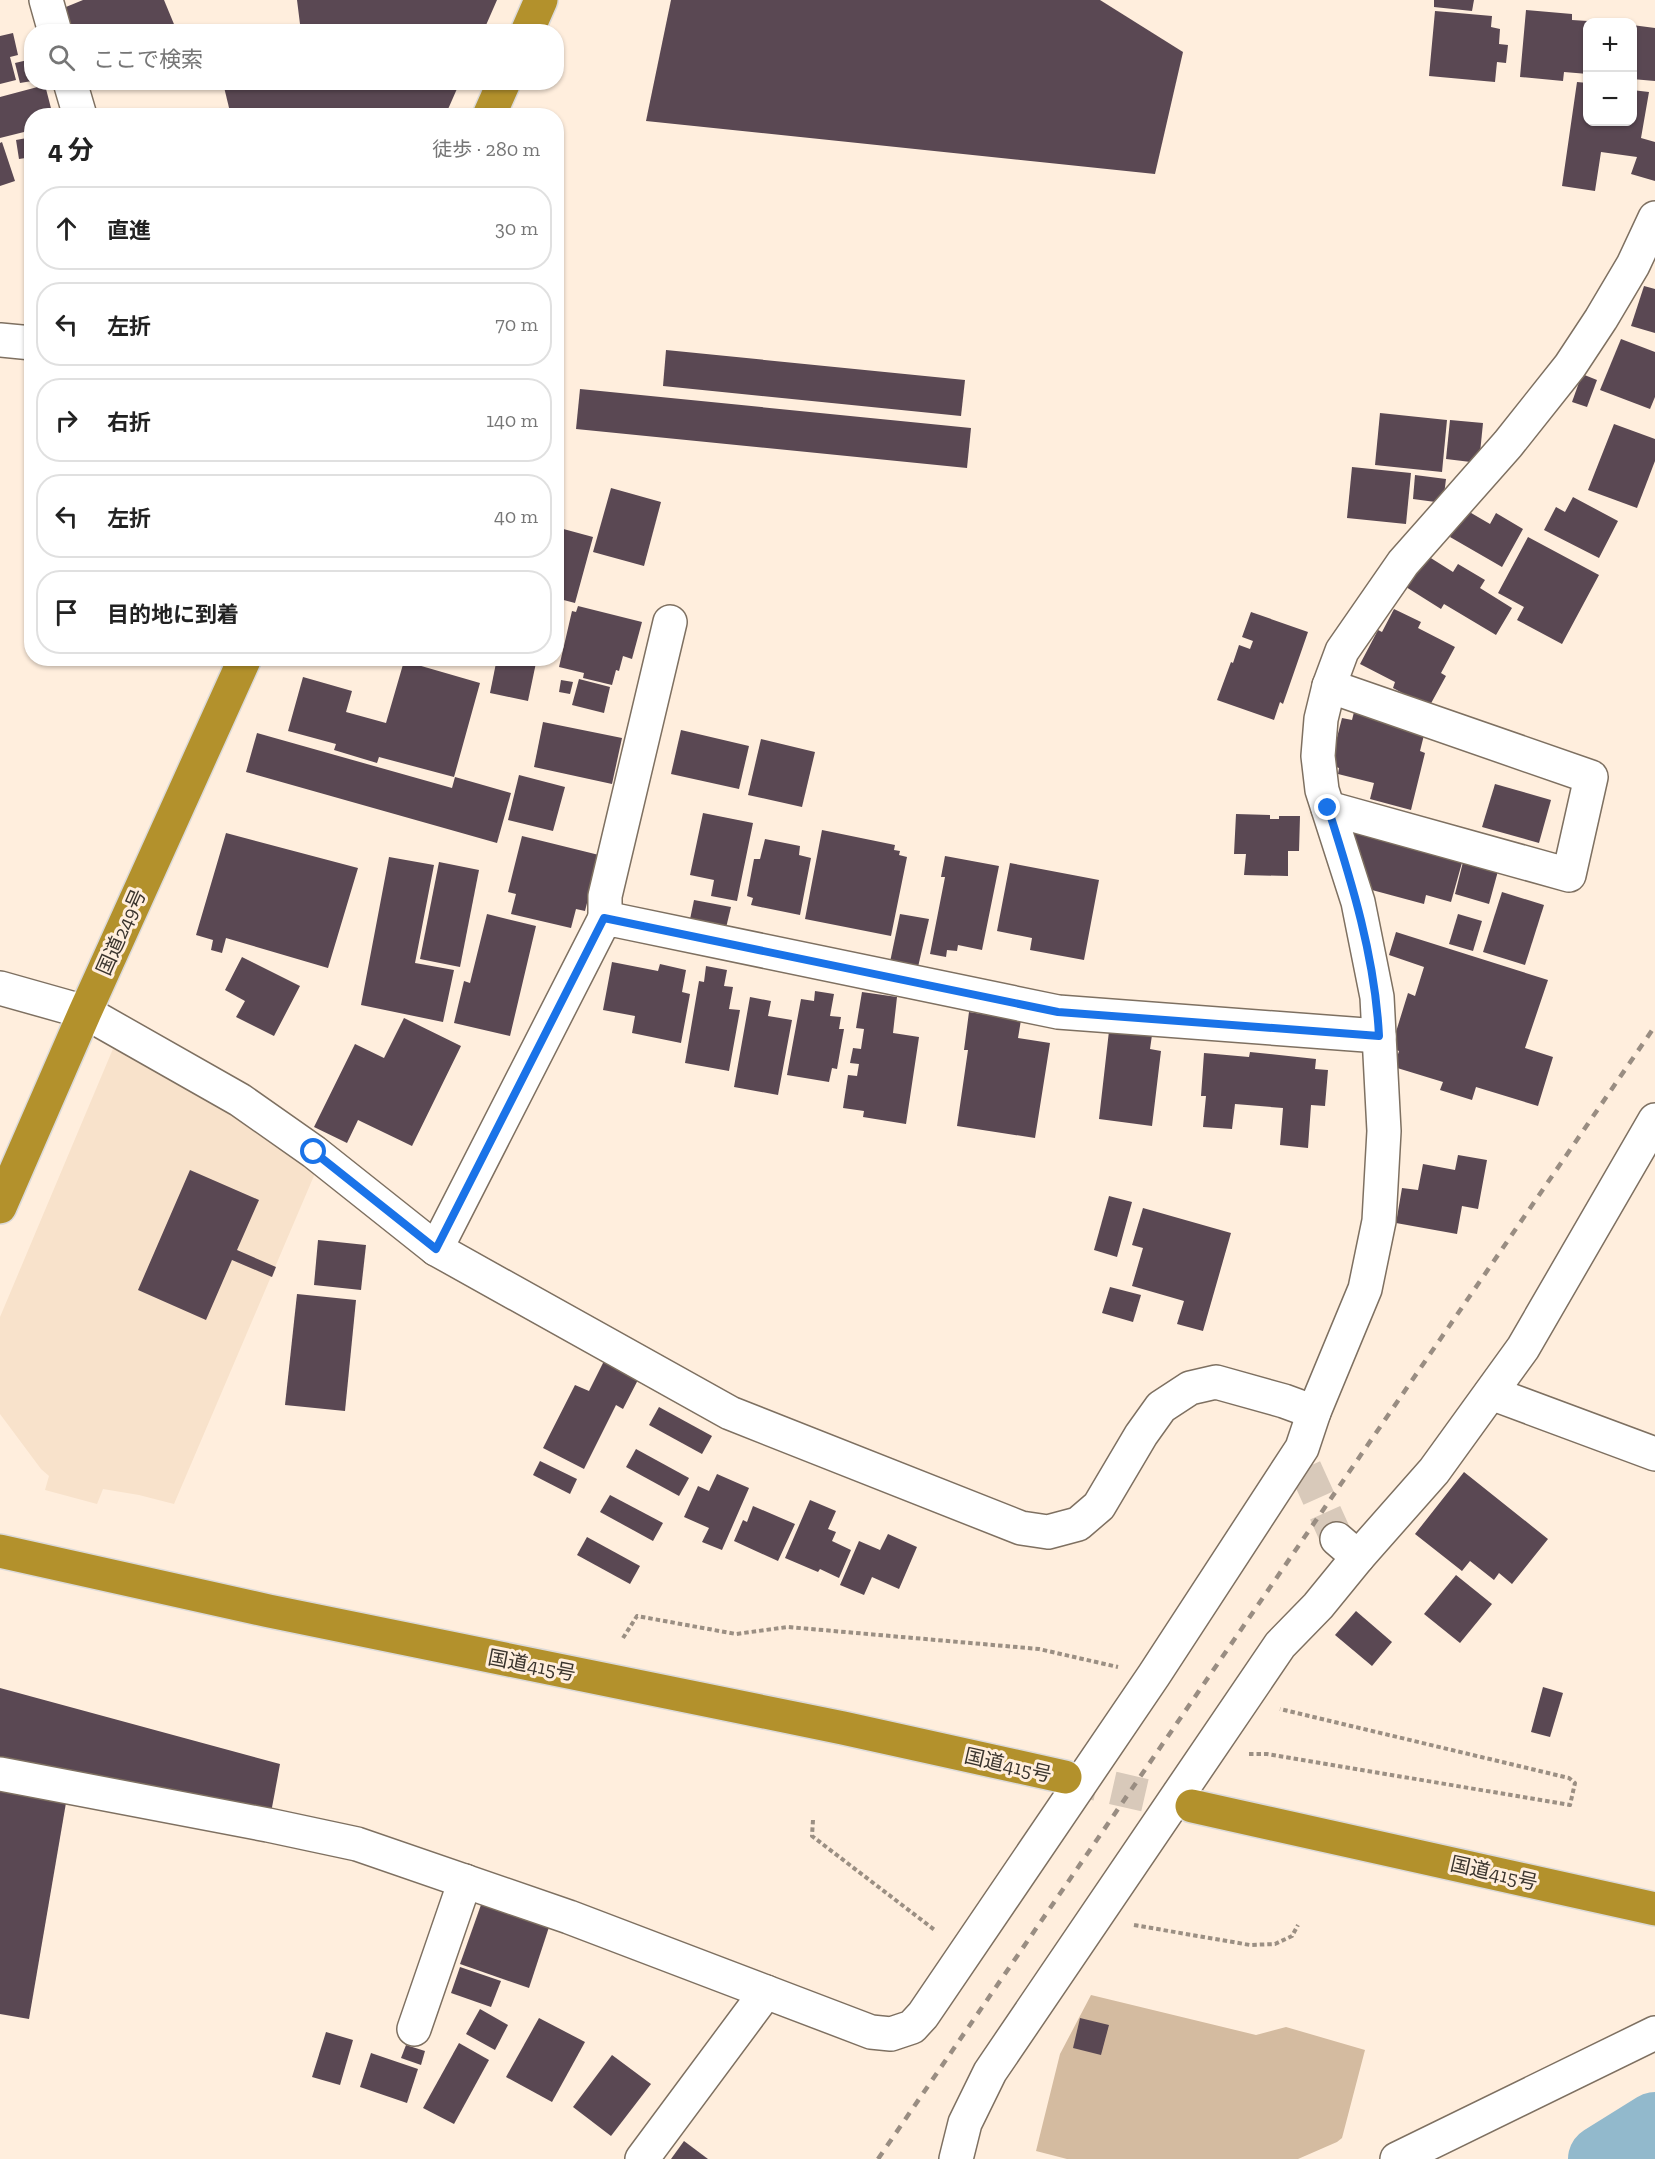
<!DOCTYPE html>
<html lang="ja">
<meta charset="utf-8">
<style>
:root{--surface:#fff;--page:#f6f6f6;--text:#222;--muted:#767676;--line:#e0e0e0}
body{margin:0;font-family:"Zilla Slab","Noto Sans JP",serif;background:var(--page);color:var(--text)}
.controls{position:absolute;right:18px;top:18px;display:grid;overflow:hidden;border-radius:12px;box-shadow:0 2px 4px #0004}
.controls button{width:54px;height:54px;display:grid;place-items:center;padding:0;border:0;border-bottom:2px solid var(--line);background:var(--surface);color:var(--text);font:30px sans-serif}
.stop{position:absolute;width:18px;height:18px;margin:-14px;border:4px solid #1a73e8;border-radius:50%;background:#fff}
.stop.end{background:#1a73e8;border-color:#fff;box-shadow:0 2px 6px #0008}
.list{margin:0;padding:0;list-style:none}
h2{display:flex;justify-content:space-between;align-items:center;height:78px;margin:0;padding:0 24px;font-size:26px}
h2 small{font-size:20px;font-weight:400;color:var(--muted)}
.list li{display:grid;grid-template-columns:39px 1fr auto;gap:18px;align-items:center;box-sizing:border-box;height:84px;margin:0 12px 12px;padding:0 12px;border:2px solid var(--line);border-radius:24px}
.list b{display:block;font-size:22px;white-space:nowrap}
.list em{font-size:20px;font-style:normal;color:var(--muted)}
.icon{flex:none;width:33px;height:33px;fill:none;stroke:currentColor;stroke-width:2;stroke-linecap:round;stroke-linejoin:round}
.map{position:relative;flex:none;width:1655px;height:2159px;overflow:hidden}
.search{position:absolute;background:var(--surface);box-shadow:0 2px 4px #0004;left:24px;top:24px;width:540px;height:66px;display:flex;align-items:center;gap:15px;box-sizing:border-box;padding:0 21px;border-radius:24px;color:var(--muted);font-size:22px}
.panel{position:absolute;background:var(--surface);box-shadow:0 2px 4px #0004;left:24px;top:108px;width:540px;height:558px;border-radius:24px}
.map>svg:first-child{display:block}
</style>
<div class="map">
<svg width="1655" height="2159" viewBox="0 0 1655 2159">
<rect width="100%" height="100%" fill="#fed"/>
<!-- built -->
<path fill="#f8e2cb" d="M115,1044L271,1134L316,1171L174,1504L139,1495L103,1489L97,1504L45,1490L49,1476L41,1469L0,1414V1317Z"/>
<!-- green -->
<path fill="#d4bba0" d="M1091,1995L1256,2035L1286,2027L1365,2050L1342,2138L1337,2142L1298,2159H1067L1036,2151L1060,2054Z"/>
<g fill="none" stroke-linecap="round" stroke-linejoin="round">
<!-- river -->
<path stroke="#92b9cc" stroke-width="68" d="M1602,2159L1655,2126"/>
</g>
<!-- building -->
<g fill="#5a4853">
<path d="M83,0H164L176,29L170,32H70L61,9Z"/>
<path d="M297,0H497L483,32H301Z"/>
<path d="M671,0H1100L1183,52L1155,174L646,121Z"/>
<path d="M1434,0H1474L1472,11L1434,7Z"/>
<path d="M1526,10L1572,14V20L1588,21V74L1564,72L1563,81L1520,77Z"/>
<path d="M1435,11L1492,16L1491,27L1500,29L1499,44L1508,45L1506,63L1497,62L1495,82L1429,76Z"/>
<path d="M1632,25L1655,28V81L1632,79Z"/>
<path d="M13,33L18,55L10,57L16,80L0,84V36Z"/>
<path d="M32,59V81L20,83L15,63Z"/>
<path d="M252,82H460L445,116H231L224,87Z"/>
<path d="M1577,82L1588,83V122H1632V90L1649,92L1641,138L1655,142V181L1631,174L1637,157L1601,152L1595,191L1562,186Z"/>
<path d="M45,85L53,116H32V130L0,138V97Z"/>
<path d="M32,137V157L19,159L16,140Z"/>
<path d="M2,142L15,181L0,186V143Z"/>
<path d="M1644,286L1655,289V333L1631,326Z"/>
<path d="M1621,339L1655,352V397L1650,409L1600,390Z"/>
<path d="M666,350L965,380L961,416L663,386Z"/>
<path d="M1582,374L1597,380L1587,407L1572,402Z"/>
<path d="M580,389L971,428L967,468L576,429Z"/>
<path d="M1380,413L1447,420L1442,472L1375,465Z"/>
<path d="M1450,420L1483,423L1479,463L1446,459Z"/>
<path d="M1614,424L1655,439V461L1637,508L1588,490Z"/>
<path d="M1352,467L1411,473L1406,524L1347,518Z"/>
<path d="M1415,475L1446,479L1443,503L1413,499Z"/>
<path d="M611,488L661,502L644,566L593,552Z"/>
<path d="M1573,497L1618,521L1599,558L1544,530L1556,507L1565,512Z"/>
<path d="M1466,510L1490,524L1496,513L1523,529L1502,567L1450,537Z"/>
<path d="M556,527L593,537L575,603L556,598Z"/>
<path d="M1528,537L1599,575L1562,644L1517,620L1524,607L1498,593Z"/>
<path d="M1426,555L1453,572L1458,564L1485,580L1480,588L1512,608L1496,635L1444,604L1441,609L1406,587Z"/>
<path d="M578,606L642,622L632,659L623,656L619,671L616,670L612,685L583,678L584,673L559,667L572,611L576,612Z"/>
<path d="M1394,609L1421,622L1418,628L1455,647L1441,673L1446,676L1429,707L1393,688L1395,682L1360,664L1378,630L1382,632Z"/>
<path d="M1251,612L1308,632L1283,704L1280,702L1274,720L1217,700L1231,662L1233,663L1239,645L1250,649L1253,641L1242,637Z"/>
<path d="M556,617L563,618L558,647H556Z"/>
<path d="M497,658H537L528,701L490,693Z"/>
<path d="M404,661L480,683L454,777L379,757L377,763L334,750L336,744L288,731L303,677L352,691L346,712L386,723Z"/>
<path d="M579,679L610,687L604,713L572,705Z"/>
<path d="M561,680L573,682L570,694L559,692Z"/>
<path d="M1354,712L1425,731L1420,751L1425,753L1411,810L1370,799L1374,783L1338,774L1339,768L1330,765L1342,718L1352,720Z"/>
<path d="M543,722L622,738L612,784L534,767Z"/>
<path d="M681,730L749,746L739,789L671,774Z"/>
<path d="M257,733L452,788L455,777L511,793L497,843L246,772Z"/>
<path d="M761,739L815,752L802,807L748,795Z"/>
<path d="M519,775L565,787L553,831L508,820Z"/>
<path d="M1495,784L1551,800L1539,843L1482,827Z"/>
<path d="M703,813L753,823L737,901L711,896L714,880L690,875Z"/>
<path d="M1236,814L1270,815V819H1279V816H1300L1299,851H1288V876L1244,875L1246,854H1234Z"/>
<path d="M822,830L895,845L894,850L900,851L899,855L907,857L891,936L805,919Z"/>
<path d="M1353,830L1463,859L1451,902L1426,895L1424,904L1372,890L1346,834Z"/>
<path d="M226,833L358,868L328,968L226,938L222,953L211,950L213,940L196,935Z"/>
<path d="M522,836L599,855L585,911L576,909L571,928L511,914L516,894L508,892Z"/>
<path d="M765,839L800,846L799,855L811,858L800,915L751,905L753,898L747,896L754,859H760Z"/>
<path d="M945,856L999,866L982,950L958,945L957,951L947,950L946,957L930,954L945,877H941Z"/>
<path d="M389,857L434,865L415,963L454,970L443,1022L361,1005Z"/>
<path d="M439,862L479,870L460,967L420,959Z"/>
<path d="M1463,862L1498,871L1489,904L1455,894Z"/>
<path d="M1010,863L1099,880L1084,960L1030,950L1032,938L997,931Z"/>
<path d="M1502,892L1544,905L1525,965L1483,952Z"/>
<path d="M694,900L731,907L725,932L689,924Z"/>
<path d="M487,914L536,926L510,1036L454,1023L464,981L470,983Z"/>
<path d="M900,914L929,919L918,967L890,962Z"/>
<path d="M1458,914L1482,921L1473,951L1449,944Z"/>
<path d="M1396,932L1548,980L1525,1048L1553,1057L1538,1106L1476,1087L1472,1100L1440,1090L1443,1082L1394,1067L1399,1051L1391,1048L1408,993L1415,996L1424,967L1389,955Z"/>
<path d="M242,957L300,986L274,1036L236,1017L245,1001L225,990Z"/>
<path d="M612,962L658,971L660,964L686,970L682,992L690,994L681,1043L632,1033L635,1016L603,1010Z"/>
<path d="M706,966L727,970L724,986L733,987L729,1009L740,1010L729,1071L685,1063L699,981L704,982Z"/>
<path d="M815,991L834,994L830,1016L841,1017L839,1029H844L837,1069L832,1068L829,1082L787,1075L801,999L814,1001Z"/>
<path d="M862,992L897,997L893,1033L919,1037L906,1124L863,1117L864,1111L843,1108L848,1075L857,1076L859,1064L850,1063L853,1048L861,1049L864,1029L856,1028Z"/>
<path d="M750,997L771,1001L768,1016L792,1020L778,1095L734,1087Z"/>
<path d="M969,1012L1021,1020L1018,1038L1050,1043L1035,1138L957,1126L968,1050H964Z"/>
<path d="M404,1018L461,1046L412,1146L358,1120L347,1143L314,1127L355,1044L384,1058Z"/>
<path d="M1109,1031L1152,1035L1150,1049L1161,1051L1152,1126L1099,1119Z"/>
<path d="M1250,1052L1316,1059L1315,1069L1328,1070L1325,1106L1311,1105L1308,1148L1280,1145L1283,1108L1235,1104L1232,1129L1203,1127L1206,1096H1201L1204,1053L1249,1057Z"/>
<path d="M1458,1155L1487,1160L1478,1209L1462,1206L1457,1234L1396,1223L1402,1188L1418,1190L1423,1164L1455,1170Z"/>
<path d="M190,1170L259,1200L237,1250L276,1267L272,1277L232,1260L206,1320L138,1290Z"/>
<path d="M1109,1196L1132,1202L1117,1257L1094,1250Z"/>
<path d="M1143,1208L1231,1233L1203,1331L1177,1324L1184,1301L1132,1286L1143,1248L1132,1245Z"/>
<path d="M318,1240L366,1245L361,1290L314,1285Z"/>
<path d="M1110,1287L1141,1295L1133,1322L1102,1313Z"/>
<path d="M297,1294L356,1300L345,1411L285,1405Z"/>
<path d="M606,1357L641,1374L623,1409L616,1405L584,1469L543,1448L575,1385L589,1391Z"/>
<path d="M659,1407L712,1436L702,1454L649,1425Z"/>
<path d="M636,1449L689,1478L679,1496L626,1467Z"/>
<path d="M540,1461L577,1479L570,1494L533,1475Z"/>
<path d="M1464,1472L1548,1539L1512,1584L1499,1573L1494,1580L1470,1561L1462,1571L1415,1534Z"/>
<path d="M717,1474L749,1488L722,1550L702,1542L709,1528L684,1517L698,1486L709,1491Z"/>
<path d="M610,1495L663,1523L653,1541L600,1512Z"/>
<path d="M810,1500L836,1511L828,1529L836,1532L832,1541L851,1550L839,1578L820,1569L818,1572L785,1558Z"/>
<path d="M753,1506L795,1524L778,1561L734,1541L743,1520L747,1522Z"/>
<path d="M888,1534L917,1547L899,1589L872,1577L864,1595L840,1585L859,1541L880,1550Z"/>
<path d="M587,1537L640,1566L630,1584L577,1555Z"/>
<path d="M1456,1575L1492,1604L1460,1643L1424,1614Z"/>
<path d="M1356,1611L1392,1642L1372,1666L1335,1635Z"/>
<path d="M1543,1687L1563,1693L1550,1737L1531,1732Z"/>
<path d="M0,1688L280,1764L271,1813L0,1763Z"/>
<path d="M0,1786L67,1797L29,2019L0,2014Z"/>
<path d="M482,1902L550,1924L529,1988L460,1964Z"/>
<path d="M460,1967L501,1981L491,2007L451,1993Z"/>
<path d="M480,2009L508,2025L495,2050L466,2034Z"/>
<path d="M539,2018L585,2042L552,2102L506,2077Z"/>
<path d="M1080,2018L1109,2025L1101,2055L1073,2048Z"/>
<path d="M326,2032L353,2040L340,2085L312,2077Z"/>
<path d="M459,2043L489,2060L454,2124L423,2108Z"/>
<path d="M406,2045L425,2051L421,2065L401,2058Z"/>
<path d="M371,2053L418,2069L407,2103L360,2087Z"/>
<path d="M612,2055L651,2084L611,2136L573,2107Z"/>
<path d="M684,2141L708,2159H671Z"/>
</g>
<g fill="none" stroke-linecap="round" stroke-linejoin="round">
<!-- minor-tunnel -->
<path stroke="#d8c9ba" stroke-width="33" stroke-dasharray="33 16" stroke-linecap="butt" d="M1305,1468L1337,1539"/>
<!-- highway-tunnel -->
<path stroke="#d8c9ba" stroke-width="33" stroke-dasharray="33 16" stroke-linecap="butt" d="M1065,1777L1192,1806"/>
<defs>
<g id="minor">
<path d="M46,0L55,32"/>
<path d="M70,82L80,116"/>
<path d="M0,340L32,343"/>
<path d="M1328,808L1569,875L1591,777L1329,686"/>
<path d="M605,918V896L670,622"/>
<path d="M0,988L85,1012L240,1100L314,1152L436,1249L730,1413L1021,1528L1048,1532L1078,1524L1099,1506L1141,1435L1161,1407L1190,1388L1216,1382L1284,1401L1314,1412"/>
<path d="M436,1249L605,918L1058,1012L1379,1036"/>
<path d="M1491,1393L1655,1454"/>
<path d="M1358,1557L1434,1471L1523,1348L1655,1120"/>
<path d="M0,1774L268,1825L357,1844L569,1917L766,1992"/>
<path d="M414,2029L465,1881"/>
<path d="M642,2159L766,1992L871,2032L891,2034L912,2027L923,2015L1154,1675L1302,1448L1314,1412L1365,1289L1379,1221L1384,1131L1377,997L1358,902L1322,790L1318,756L1321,719L1329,686L1342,651L1403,563L1508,444L1570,366L1601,319L1633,265L1655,218"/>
<path d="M956,2159L965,2123L990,2072L1280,1645L1318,1606L1358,1557L1337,1539"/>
<path d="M1397,2159L1655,2033"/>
</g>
<g id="highway">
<path d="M527,32L541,0"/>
<path d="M489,116L504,82"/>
<path d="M0,1207L85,1012L245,658"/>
<path d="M0,1551L269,1611L843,1728L1065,1777"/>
<path d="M1192,1806L1655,1909"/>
</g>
</defs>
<!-- minor casing -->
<use href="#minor" stroke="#7e7061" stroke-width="36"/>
<!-- highway casing -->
<use href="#highway" stroke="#dcdad9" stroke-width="36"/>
<!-- path -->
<g stroke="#9b8f83" stroke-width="4" stroke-dasharray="4.5 3" stroke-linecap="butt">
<path d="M623,1638L637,1616L736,1634L788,1627L1039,1649L1118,1667"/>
<path d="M1249,1754H1267L1570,1805L1575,1783L1569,1778L1280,1709"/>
<path d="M813,1820L812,1836L936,1931"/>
<path d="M1134,1925L1250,1945L1275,1944L1292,1936L1298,1925"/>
</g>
<!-- minor -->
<use href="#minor" stroke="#fff" stroke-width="33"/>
<!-- highway -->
<use href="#highway" stroke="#b3912c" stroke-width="33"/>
<!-- rail -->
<path stroke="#998d82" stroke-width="4.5" stroke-dasharray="8 8" stroke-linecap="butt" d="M878,2159L1655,1026"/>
</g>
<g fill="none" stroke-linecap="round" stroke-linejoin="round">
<!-- route -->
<path stroke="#1a73e8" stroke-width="8" d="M314,1152L436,1249L604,918L1058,1012L1379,1036C1375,957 1352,883 1328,808"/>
</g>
<g text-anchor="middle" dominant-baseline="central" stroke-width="6" stroke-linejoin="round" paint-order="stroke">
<!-- street labels -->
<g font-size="20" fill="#3a342d" stroke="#fed">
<text transform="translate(121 932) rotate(-66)">国道249号</text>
<text transform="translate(532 1665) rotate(11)">国道415号</text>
<text transform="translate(1008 1765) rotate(13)">国道415号</text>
<text transform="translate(1494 1873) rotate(13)">国道415号</text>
</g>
</g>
</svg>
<div class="controls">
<button>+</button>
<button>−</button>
</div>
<div class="stop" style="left:314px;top:1152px"></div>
<div class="stop end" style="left:1328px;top:808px"></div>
<div class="search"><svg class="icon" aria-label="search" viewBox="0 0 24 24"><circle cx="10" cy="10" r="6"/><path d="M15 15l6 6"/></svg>ここで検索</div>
<section class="panel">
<h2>4 分<small>徒歩 · 280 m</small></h2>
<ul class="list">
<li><svg class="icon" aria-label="ahead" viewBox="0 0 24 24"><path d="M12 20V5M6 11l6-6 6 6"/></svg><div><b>直進</b></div><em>30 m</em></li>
<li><svg class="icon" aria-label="left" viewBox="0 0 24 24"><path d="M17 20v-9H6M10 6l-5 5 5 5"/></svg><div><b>左折</b></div><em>70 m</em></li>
<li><svg class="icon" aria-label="right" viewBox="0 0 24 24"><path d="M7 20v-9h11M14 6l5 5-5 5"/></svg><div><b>右折</b></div><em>140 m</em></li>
<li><svg class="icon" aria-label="left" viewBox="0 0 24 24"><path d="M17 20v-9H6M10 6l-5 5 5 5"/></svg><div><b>左折</b></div><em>40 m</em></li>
<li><svg class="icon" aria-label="arrive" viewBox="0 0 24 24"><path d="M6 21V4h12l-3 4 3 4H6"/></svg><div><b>目的地に到着</b></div></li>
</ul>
</section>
</div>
